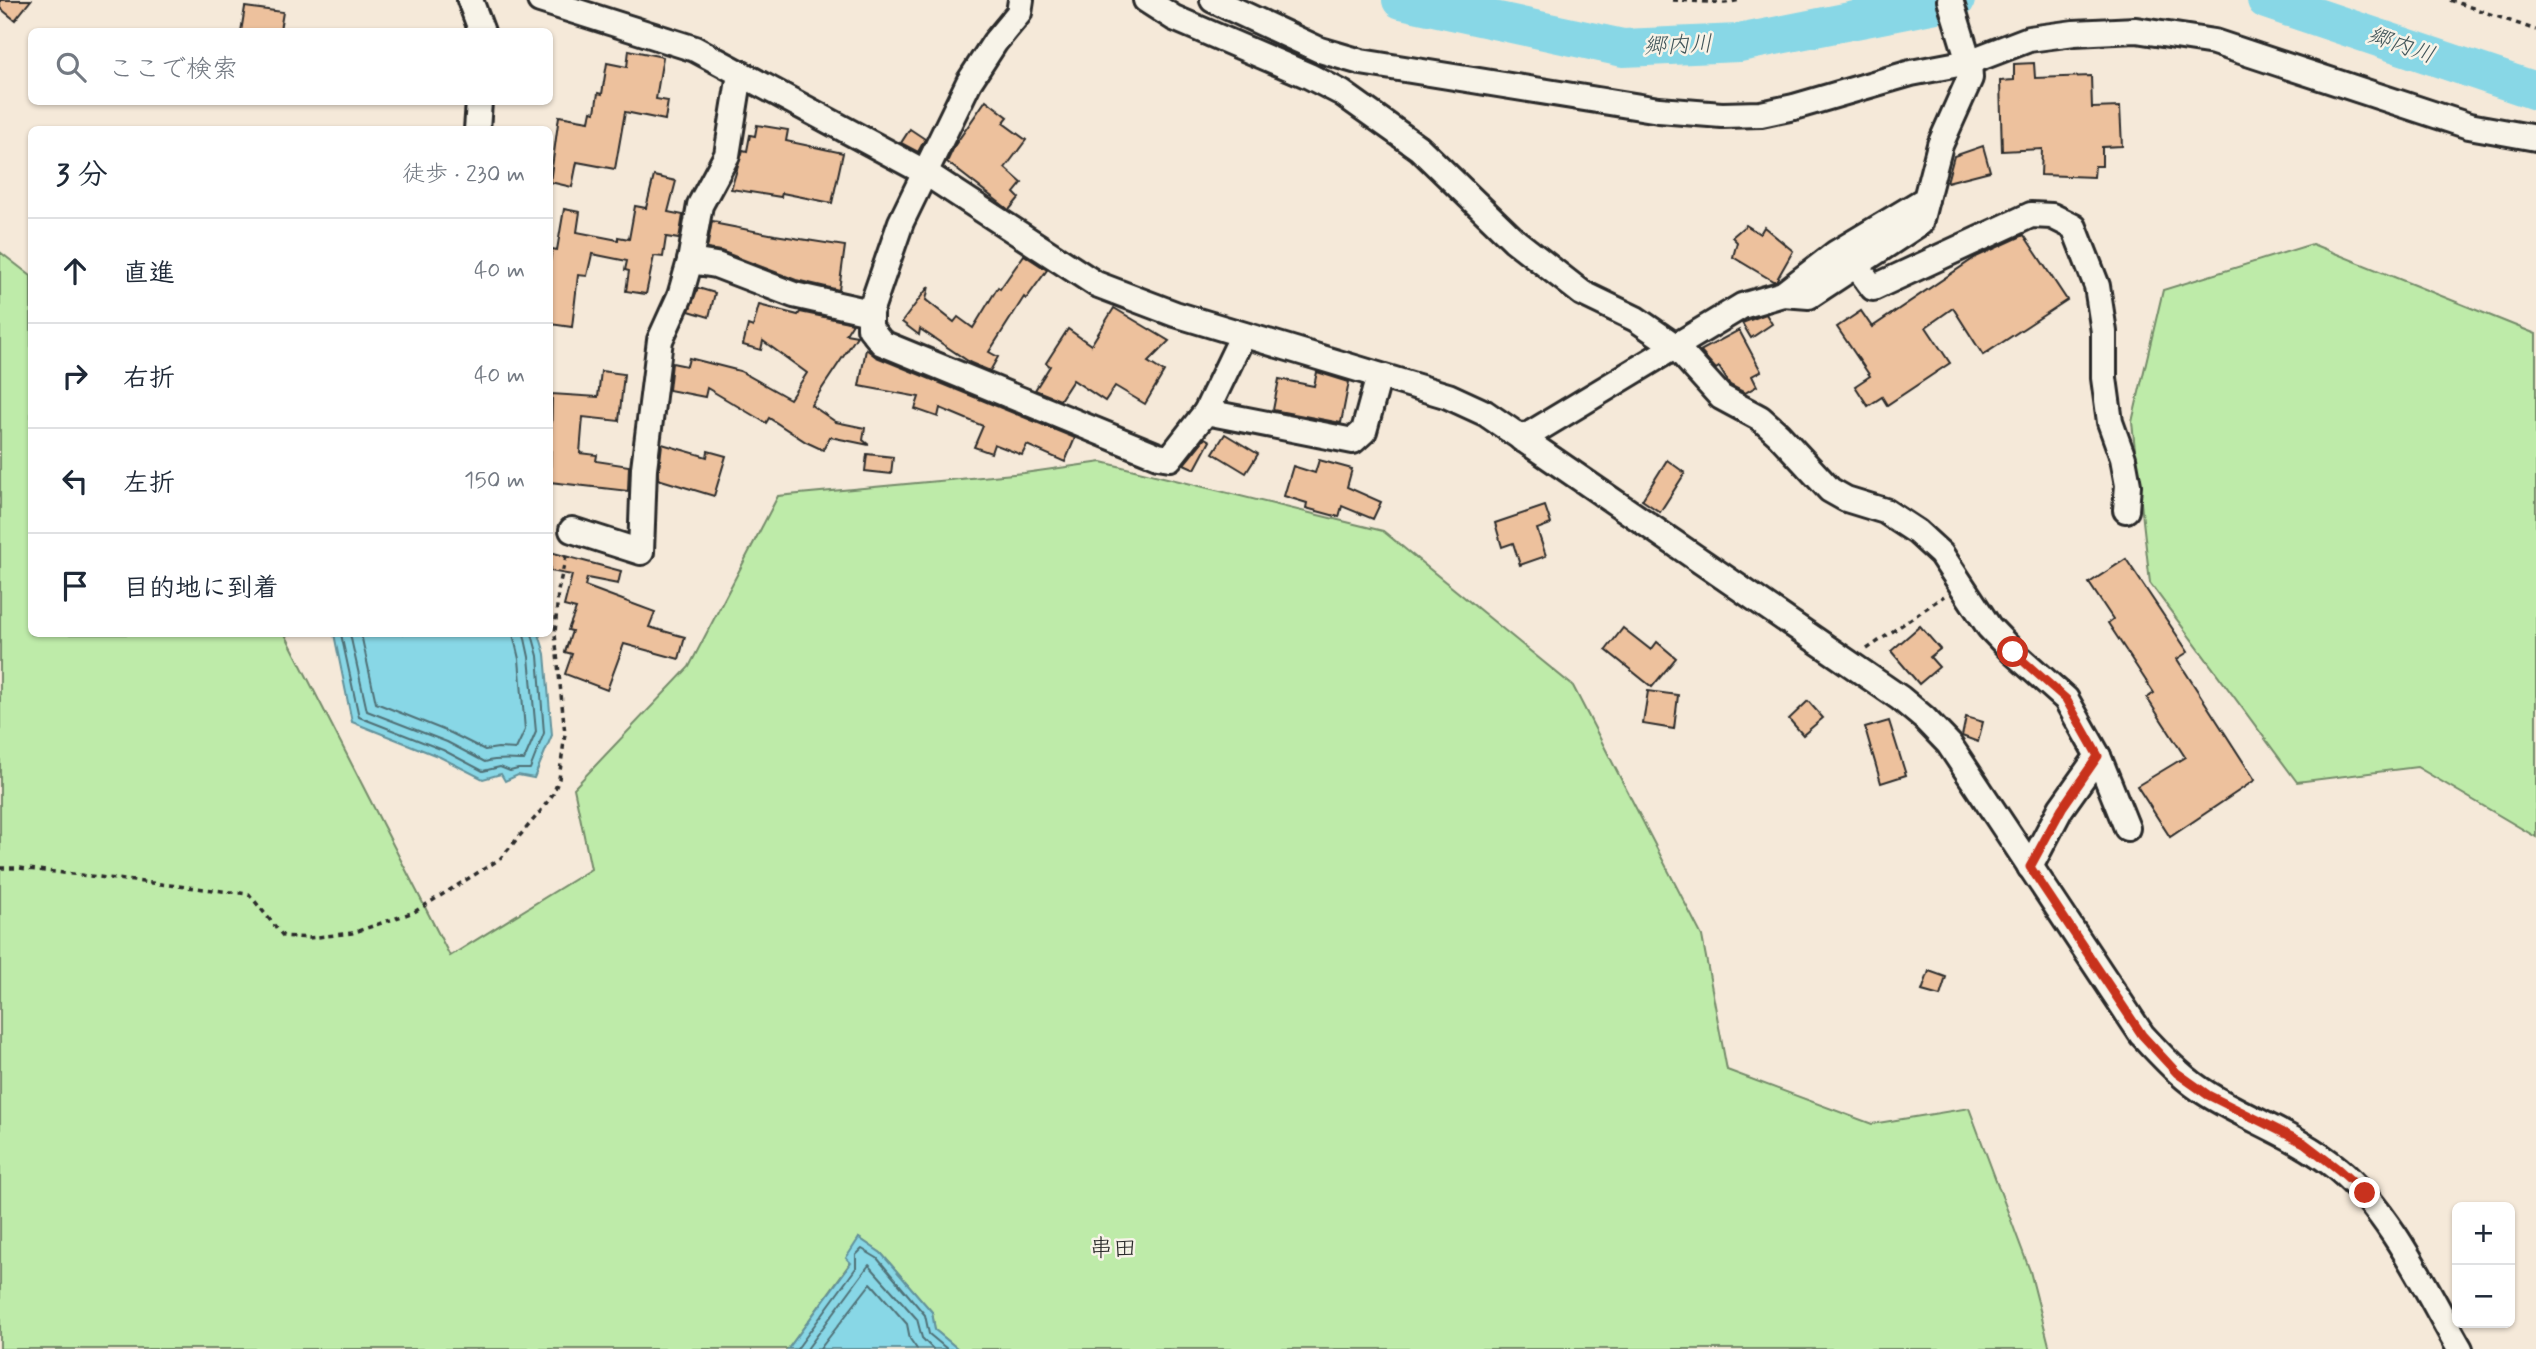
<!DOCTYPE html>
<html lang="ja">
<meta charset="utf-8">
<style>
:root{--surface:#fff;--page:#f6f6f7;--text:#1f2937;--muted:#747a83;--line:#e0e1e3}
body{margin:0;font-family:Mynerve,"Klee One",sans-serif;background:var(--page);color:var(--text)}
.controls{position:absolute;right:21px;bottom:21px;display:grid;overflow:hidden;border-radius:10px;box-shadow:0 2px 5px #0004}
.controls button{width:63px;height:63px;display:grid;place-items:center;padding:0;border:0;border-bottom:2px solid var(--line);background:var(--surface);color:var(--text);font:35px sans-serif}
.stop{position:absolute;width:21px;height:21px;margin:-16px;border:5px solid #c8321e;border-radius:50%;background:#fff}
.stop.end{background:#c8321e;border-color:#fff;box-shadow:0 2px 7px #0008}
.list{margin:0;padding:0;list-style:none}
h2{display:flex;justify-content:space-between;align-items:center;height:91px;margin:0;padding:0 28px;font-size:30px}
h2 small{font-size:23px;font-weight:400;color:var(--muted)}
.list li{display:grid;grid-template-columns:46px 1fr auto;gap:21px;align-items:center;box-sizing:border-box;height:105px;padding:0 28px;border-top:2px solid var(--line)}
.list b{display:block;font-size:26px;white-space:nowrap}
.list em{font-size:23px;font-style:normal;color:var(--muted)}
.icon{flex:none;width:38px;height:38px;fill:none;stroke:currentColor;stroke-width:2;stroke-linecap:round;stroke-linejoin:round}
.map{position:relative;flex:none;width:2536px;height:1349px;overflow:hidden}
.search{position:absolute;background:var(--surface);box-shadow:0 2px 5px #0004;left:28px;top:28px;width:525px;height:77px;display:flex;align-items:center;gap:18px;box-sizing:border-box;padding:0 24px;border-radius:10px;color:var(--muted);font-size:26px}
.panel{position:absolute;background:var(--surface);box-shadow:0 2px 5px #0004;left:28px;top:126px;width:525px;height:511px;border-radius:10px}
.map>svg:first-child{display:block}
</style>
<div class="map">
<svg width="2536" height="1349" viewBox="0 0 2536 1349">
<rect width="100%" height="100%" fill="#f5e9d9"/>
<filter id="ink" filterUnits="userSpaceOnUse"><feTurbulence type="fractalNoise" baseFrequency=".0143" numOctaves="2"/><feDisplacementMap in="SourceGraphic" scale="14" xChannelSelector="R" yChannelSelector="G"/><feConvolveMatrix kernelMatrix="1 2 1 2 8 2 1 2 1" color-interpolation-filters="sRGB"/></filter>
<g filter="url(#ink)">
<!-- green -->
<g fill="#beeba9" stroke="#748b6a" stroke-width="2">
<path d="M2312,244L2536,334V837L2417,767L2297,782L2150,583L2132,422L2163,290Z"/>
<path d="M0,252L31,276L32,634H285L450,956L591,869L574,788L689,667L778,496L1024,473L1102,462L1383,531L1573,686L1702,936L1727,1070L1872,1124L1969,1108L2030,1271L2050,1349H958L935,1330L932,1312L881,1253L859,1238L851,1262L788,1349H0Z"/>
</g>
<!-- water -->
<g fill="#88d7e6" stroke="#63929b" stroke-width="2">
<path d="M334,634H539L545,654L552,735L534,778L518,775L505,781L501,774L483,779L440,757L352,722Z"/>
<path d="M859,1238L881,1253L932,1312L935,1330L958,1349H788L851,1263L846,1258Z"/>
</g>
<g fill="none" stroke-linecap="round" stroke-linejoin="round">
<!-- shore -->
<g stroke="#507076" stroke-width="2">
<path d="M341,634L359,717L443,750L483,771L500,767L510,771L518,769H530L544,733L538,656L532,634"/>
<path d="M350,634L367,711L447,742L485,762C499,758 510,760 524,760L536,732L529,657L524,634"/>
<path d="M361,634L376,703L451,733L485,750L498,748L516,749L525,730L519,659L513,634"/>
<path d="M797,1349L856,1268V1255L862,1249L877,1258L925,1315L929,1334L947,1349"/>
<path d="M807,1349L869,1265L917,1319L922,1338L933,1349"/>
<path d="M820,1349L871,1283L907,1324L910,1339L917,1349"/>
</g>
<!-- river -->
<g stroke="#88d7e6" stroke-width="38">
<path d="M1401,0L1623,48L1739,43L1956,0"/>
<path d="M2266,0L2536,91"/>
</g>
</g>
<!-- building -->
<g fill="#edc19d" stroke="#2b2b2b" stroke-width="2">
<path d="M0,0H31L15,20L0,8Z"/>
<path d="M245,7L283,12L280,30L241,32Z"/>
<path d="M629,50L663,57L656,99L668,101L665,120L625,112L615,169L577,162L572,187L550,182L559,116L589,121L591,111L595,112L598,93L602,94L607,63L627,67Z"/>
<path d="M2034,63L2035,78L2091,76L2092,108L2120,107L2122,146L2102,147V166H2095L2094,177L2041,175L2042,149L2002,151L2000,81L2014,80V64Z"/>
<path d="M986,100L1008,117L1003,123L1026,140L1005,168L1022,183L1014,193L1019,198L1009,210L947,162L955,145Z"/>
<path d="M757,125L788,130L786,141L843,153L832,203L782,193L781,197L731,189L743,150L747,151L750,135L755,136Z"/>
<path d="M910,129L925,139L918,152L901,143Z"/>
<path d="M1983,146L1990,171L1947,182L1954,156Z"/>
<path d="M654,176L676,181L668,212L683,215L679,239L666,237L663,257L654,256L646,294L626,291L629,271L625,270L627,261L592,254L587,276L578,275L572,327L550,324V262L552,249L557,250L564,209L580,212L577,232L618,240V237L629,239L635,206L646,208Z"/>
<path d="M712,221L719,222L718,224L775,235L845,246L839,290L796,280L721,251L707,249Z"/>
<path d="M1746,225L1760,234L1764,227L1793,251L1776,281H1773L1733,257L1737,242L1732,237Z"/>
<path d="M2024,235L2067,300L1983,355L1953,308L1926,327L1950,363L1887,405L1882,397L1868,406L1855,386L1870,376L1837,327L1861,311L1872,327L1976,257Z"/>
<path d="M1024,255L1047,270L1026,299L1024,297L989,352L998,357L990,371L971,363L920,329L919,335L902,322L929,286L926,300L954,322L958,317L973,328L998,287L1000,289Z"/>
<path d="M698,288L715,293L709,317L689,311Z"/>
<path d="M759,305L798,315L800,312L853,323L846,334L857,336L811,405L836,422L865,428L863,440L869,445L830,437L823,450L806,442L769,418L766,423L707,388L705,397L669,390L672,363L687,366L689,358L740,371L790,399L807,373L763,341L761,350L743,345L748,325L753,327Z"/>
<path d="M1114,308L1169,341L1148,362L1164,372L1145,404L1115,386L1105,401L1073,380L1060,400L1035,390L1050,366L1046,363L1068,329L1091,345Z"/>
<path d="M1766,314L1772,324L1751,338L1742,323Z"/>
<path d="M1739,330L1761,371L1752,376L1757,386L1745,393L1730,385L1719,367L1716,369L1700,351Z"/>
<path d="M866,349L876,357L1075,438L1065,462L1027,445L1022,455L994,444L991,453L974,447L983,426L940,408L938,417L915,409L919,397L859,386Z"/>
<path d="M601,371L624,374L619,421L583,417L580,453L597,455L596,461L629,466L628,491L550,482L552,394L598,397Z"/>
<path d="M1317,372L1349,382L1341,423L1273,410L1279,379L1314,386Z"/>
<path d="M1225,434L1258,454L1246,473L1213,453Z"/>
<path d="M1205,438L1210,441L1195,469L1184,464Z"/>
<path d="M662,444L707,457L708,451L726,456L714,496L658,479Z"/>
<path d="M867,454L893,457L891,474L865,471Z"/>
<path d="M1319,460L1352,469L1347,487L1381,502L1373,519L1342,506L1339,517L1306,508L1307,503L1284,496L1293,466L1315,473Z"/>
<path d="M1667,460L1685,473L1660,512L1642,500Z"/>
<path d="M1545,506L1551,524L1537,529L1546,556L1520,565L1513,543L1502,547L1495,523Z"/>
<path d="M550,552L621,571L618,584L587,578L585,586L655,612L649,627L685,637L679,659L624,644L607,690L565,674L572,654L565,652L572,631L568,630L576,609L564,606L572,575L550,571Z"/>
<path d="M2126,559L2188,652L2177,659L2255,780L2170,837L2137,786L2185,757L2147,698L2154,693L2108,623L2113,619L2089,583Z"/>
<path d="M1920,626L1940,649L1930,657L1939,667L1919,684L1891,651Z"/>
<path d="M1623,628L1651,650L1657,642L1676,658L1652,687L1606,650Z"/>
<path d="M1648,691L1678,695L1674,729L1643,724Z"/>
<path d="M1808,701L1823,718L1803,735L1789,719Z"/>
<path d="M1966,717L1983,722L1978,742L1962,736Z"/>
<path d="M1889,721L1906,775L1881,783L1865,728Z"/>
<path d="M1929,971L1946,977L1940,996L1922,991Z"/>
</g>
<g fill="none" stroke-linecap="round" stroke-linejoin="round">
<defs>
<g id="street">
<path d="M470,0L482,32"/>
<path d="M540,0L695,49L926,173L1096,284L1175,314L1448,396L1485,413L1900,698L1924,718L1949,744L2142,1035C2163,1057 2182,1079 2209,1095C2252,1121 2299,1137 2338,1169C2391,1213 2426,1290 2460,1349"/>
<path d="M1021,0L1019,13L995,42L969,82L901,222L870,312V328L882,343L1158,456L1170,458L1206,412L1353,441L1364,431L1379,376"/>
<path d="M1146,0L1174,18L1309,76L1342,93L1419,148L1514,240L1582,293L1636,319L1675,346L1721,397L1760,418L1778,434L1830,490L1846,499L1885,511L1917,532L1941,554L1989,627L2013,652L2066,699L2098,756L2127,828"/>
<path d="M1213,0L1320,50L1361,62L1659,110L1722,115L1761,114L1794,107L1911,73L1969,62L2029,39L2074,33L2136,30L2214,42L2469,126L2536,138"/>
<path d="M477,130L479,102"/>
<path d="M690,261L700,205L727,155L740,74"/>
<path d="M1856,265L1873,288L2031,215L2052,216L2074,227L2097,286L2104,332V378L2110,422L2123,458L2128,485L2126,510"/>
<path d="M1783,294L1809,296L1920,223L1926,199"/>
<path d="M1206,412L1243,335"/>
<path d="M1522,439L1742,306L1783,294L1836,253L1926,199L1940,145L1970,78L1969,62L1950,0"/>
<path d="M572,530L641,552L644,468L660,340L680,296L690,261L716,265L794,295L870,312"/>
<path d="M2030,867L2061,808L2098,756"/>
</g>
</defs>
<!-- street casing -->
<use href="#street" stroke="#2b2b2b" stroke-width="30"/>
<!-- path -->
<g stroke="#2b2b2b" stroke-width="3.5" stroke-dasharray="5 5" stroke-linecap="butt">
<path d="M1673,0L1725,3L1741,0"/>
<path d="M2450,0L2536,30"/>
<path d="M1867,649L1944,596"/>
<path d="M0,868H19L249,894L283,936L309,938L352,933L414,912L500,859L540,812L553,794L559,779L565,734L555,634L558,591L567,552"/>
</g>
<!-- street -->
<use href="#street" stroke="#f7f3e8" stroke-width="24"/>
</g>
</g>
<g fill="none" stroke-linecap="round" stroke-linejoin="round" filter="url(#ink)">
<!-- route -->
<path stroke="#c8321e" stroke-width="9" d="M2013,652L2066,699L2098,756L2062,808L2030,867L2142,1035L2177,1073L2208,1095L2304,1143L2338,1169L2365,1193"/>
</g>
<g text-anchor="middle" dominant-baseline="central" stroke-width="5" stroke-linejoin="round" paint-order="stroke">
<!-- water labels -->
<g font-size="23" font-style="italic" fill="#42565a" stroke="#f7f3e8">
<text transform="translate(1678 46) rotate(-2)">郷内川</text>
<text transform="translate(2401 46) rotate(19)">郷内川</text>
</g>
<!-- quarter labels -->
<g font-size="24" fill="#2b2b2b" stroke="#f7f3e8">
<text x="1113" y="1249">串田</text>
</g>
</g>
</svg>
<div class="controls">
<button>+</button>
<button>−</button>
</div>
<div class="stop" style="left:2013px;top:652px"></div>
<div class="stop end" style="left:2365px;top:1193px"></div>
<div class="search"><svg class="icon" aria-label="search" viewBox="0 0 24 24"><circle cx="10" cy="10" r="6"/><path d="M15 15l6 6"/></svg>ここで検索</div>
<section class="panel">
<h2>3 分<small>徒歩 · 230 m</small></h2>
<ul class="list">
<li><svg class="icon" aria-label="ahead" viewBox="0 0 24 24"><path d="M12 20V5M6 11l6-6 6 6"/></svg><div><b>直進</b></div><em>40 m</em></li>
<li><svg class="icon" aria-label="right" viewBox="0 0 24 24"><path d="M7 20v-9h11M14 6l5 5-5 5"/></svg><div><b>右折</b></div><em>40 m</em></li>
<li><svg class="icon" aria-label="left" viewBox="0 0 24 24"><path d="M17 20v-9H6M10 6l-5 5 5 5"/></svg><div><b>左折</b></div><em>150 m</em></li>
<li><svg class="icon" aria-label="arrive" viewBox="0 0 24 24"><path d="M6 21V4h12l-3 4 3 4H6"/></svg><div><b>目的地に到着</b></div></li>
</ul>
</section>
</div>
